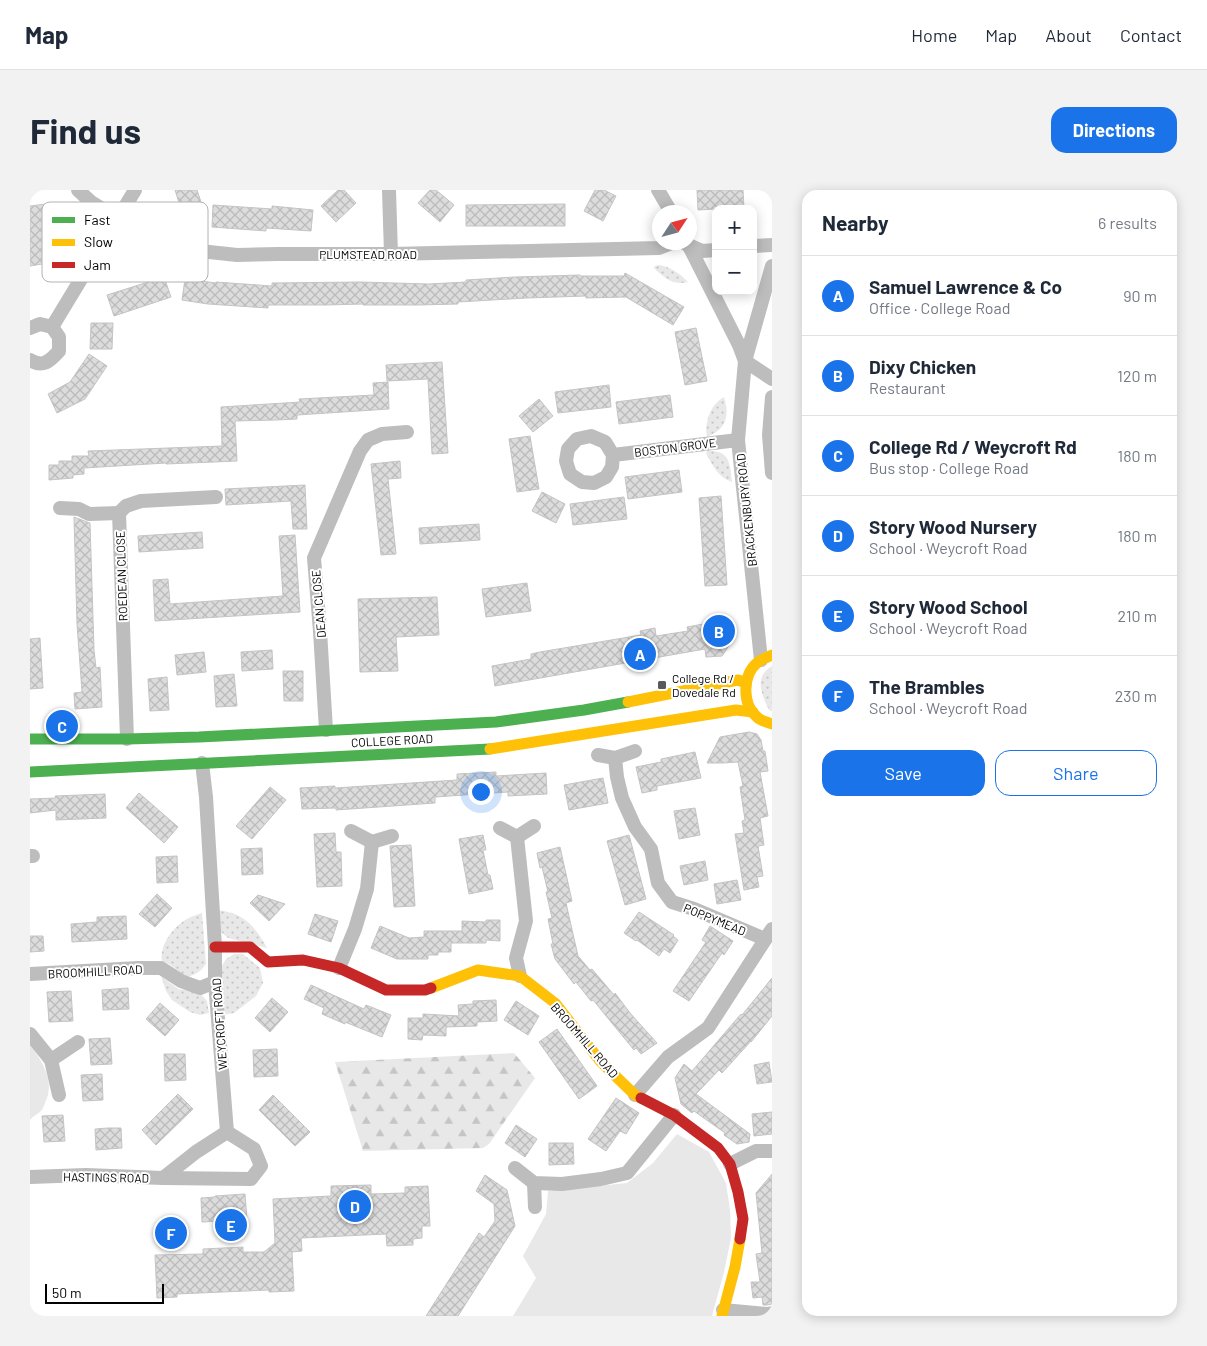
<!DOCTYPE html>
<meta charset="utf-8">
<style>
:root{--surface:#fff;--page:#f2f2f3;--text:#1f2937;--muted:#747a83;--line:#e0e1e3;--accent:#1a73e8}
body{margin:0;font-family:Barlow,sans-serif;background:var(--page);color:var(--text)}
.controls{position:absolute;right:15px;top:15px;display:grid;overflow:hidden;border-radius:10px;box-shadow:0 2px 12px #0003}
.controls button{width:45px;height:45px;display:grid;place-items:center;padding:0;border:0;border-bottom:1px solid var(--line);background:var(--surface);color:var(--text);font:25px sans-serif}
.compass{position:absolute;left:622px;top:15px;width:45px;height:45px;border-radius:50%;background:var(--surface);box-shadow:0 2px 12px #0003;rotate:54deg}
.scale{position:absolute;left:15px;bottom:12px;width:119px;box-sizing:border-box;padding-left:5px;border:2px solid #000;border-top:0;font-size:14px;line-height:18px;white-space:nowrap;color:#000;-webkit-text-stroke:4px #fff;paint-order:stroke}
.you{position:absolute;left:450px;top:601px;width:18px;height:18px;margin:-12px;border:4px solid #fff;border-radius:50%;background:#1a73e8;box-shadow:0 0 0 8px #1a73e833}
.badge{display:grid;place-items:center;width:32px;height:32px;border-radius:50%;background:var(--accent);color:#fff;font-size:16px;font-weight:700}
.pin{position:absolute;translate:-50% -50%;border:2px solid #fff;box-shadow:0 1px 5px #0006}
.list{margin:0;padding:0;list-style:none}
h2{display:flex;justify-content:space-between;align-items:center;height:65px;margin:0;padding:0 20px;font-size:21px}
h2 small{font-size:16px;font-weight:400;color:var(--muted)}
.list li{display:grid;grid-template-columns:32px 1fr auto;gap:15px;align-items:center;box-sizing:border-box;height:80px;padding:0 20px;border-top:1px solid var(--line)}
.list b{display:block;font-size:19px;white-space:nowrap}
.list p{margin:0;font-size:16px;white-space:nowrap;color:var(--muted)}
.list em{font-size:16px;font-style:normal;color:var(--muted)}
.actions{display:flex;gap:10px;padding:15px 20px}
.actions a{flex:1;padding:11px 0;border:1px solid var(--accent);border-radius:15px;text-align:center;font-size:18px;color:var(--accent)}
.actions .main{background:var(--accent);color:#fff}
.map{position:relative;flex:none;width:742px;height:1126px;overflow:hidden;border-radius:15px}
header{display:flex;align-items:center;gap:30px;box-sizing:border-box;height:70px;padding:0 25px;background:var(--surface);border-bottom:1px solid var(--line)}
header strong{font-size:24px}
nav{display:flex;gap:28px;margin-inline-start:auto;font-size:18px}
.intro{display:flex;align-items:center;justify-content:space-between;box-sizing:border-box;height:120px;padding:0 30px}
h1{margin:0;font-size:35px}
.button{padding:12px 22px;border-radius:15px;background:var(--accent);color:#fff;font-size:18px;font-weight:700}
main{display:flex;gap:30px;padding:0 30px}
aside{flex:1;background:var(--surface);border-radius:15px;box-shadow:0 2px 12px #0003}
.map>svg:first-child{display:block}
</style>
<header>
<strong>Map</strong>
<nav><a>Home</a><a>Map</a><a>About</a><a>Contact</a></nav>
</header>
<div class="intro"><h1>Find us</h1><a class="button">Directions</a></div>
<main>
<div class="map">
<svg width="742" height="1126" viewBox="0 0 742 1126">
<defs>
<pattern id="grass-dots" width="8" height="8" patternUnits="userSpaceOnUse" patternTransform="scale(1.25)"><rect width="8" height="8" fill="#e8e8e8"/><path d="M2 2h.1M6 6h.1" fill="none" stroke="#c5c5c5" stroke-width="1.8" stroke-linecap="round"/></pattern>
<pattern id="forest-firs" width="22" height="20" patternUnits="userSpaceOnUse" patternTransform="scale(1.25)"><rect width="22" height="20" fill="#e8e8e8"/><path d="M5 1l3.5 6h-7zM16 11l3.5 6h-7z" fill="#c5c5c5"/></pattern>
<pattern id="building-cross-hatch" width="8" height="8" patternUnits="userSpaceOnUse" patternTransform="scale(1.25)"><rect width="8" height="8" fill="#dcdcdc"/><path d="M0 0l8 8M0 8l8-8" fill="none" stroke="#bbb"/></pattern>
</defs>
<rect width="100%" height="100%" fill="#fff"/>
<!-- grass -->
<g fill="url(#grass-dots)">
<path d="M629,75C641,77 649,83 658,92C644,96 634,88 624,78L625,76Z"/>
<path d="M694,207C700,227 696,239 677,247C674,232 681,214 694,207Z"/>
<path d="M677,261C700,260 700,273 702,292C689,288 682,275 676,263Z"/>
<path d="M742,476V521L739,520C732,505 723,487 742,476Z"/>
<path d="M187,720C214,723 224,735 237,758L198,748L191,742Z"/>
<path d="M172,723L176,774C170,782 166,785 156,787C146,781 144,775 132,771C129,755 144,736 157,729C162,726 167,725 172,723Z"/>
<path d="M204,764H213L230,778L233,793L226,806L204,823L192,825V776L196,769Z"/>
<path d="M131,786L148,799L169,802L177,811L179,823L170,825L160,822L142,810L136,801Z"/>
</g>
<!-- forest -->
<path fill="url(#forest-firs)" d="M484,863L505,888L459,954L453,958L333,961L305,872Z"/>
<!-- park -->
<g fill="#e8e8e8">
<path d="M0,855C12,871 26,892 15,913C14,915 13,918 12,920C8,924 3,926 0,930Z"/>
<path d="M647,944L679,962L696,993L700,1020L701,1048L694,1082L682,1126H483L506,1088L493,1066L516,1024L518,1001L597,993L623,973Z"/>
</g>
<!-- building -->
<g fill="url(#building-cross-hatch)" stroke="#c4c4c4">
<path d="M145,0H167L173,18L153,25Z"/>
<path d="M308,0H314L326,13L306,32L291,16Z"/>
<path d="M400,0H406L424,15L410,32L388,13Z"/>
<path d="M565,0H574L586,6L573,31L554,21Z"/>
<path d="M667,0H713L714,19H686L668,20Z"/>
<path d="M16,14L24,72L0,76V16Z"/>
<path d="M535,14V36H436V15Z"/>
<path d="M183,15L242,19V16L283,20L281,41L236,38V41L182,37Z"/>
<path d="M595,83L654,117L643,135L596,107L556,108V106L497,108L428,112V114L388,115H333V114L296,115H238V118L178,114L152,110L155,89L186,93V92L242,96V93L330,92L399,94L436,92V90L485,87L550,85L551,86H594Z"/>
<path d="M134,87L141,107L84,126L77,105Z"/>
<path d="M61,133H83L82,159H60Z"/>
<path d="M666,138L677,191L655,195L645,142Z"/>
<path d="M59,164L77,176L55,209L27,223L18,204L40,192Z"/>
<path d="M412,172L418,263L402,264L398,189L357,191L356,175Z"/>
<path d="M358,192L359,219L267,225V229L246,230L205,231L207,271L136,274V273L54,278V284L43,285V288L19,290V275H29V271H42V266H59L58,261L192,256L191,217L270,212L269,209L344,205L343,193Z"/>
<path d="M579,195L581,217L528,223L525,202Z"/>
<path d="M640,205L643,227L589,234L586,212Z"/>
<path d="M509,209L523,226L503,242L489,226Z"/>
<path d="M500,246L509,299L487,302L479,249Z"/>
<path d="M370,271L371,288L358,289L366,364L351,365L341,274Z"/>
<path d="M649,280L652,302L598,309L595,287Z"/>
<path d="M275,295L277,339H263L261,311L196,315L195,299Z"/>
<path d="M512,302L535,314L526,333L502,321Z"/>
<path d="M691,306L697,395L675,396L669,308Z"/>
<path d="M594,307L597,329L543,335L540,314Z"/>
<path d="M44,327L60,333L64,460L66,478L70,477L72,517L45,519L44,503L52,502L47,434Z"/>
<path d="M449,334L450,350L390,354L389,338Z"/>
<path d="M172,342L173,358L109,362L108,346Z"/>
<path d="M265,345L270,422L125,431L123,390L138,389L140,414L253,406L249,346Z"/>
<path d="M497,393L501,421L456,427L452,399Z"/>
<path d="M407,407L409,445L366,447L368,481L330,482L328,409Z"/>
<path d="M697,426L700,454L692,466L676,467L675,459L465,496L462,476L501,469V464L510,462L611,445L610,441L625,438L626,446L658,441L657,437L679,433L678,429Z"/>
<path d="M10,448L13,498L0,499V449Z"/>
<path d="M242,460L243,479L212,481L211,462Z"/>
<path d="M174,462L176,482L147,485L145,465Z"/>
<path d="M253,481H273V511H254Z"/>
<path d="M204,484L207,516L186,517L184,486Z"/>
<path d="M137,487L139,520L120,521L118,489Z"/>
<path d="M719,542L727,544L731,550L733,561H735L738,581L730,582L738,626L730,628L734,655L728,656L733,686L727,687L729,697L714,700L705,644L714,643L712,631L715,630L710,597L713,596L708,572L693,573H677L690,547Z"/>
<path d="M665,562L671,588L627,596V600L612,603L606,577L631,572V569Z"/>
<path d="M466,582V586L516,583L517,604L478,606V602L405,607V613L306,620V618L272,619L270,598L305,596V598L427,590V584Z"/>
<path d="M573,588L578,613L539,620L534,595Z"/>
<path d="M240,597L256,610L222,649L206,636Z"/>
<path d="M109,603L148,637L134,653L96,618Z"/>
<path d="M75,604L76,628L26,630V620L0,623V609L26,608L25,606Z"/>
<path d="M665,618L670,645L649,649L644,621Z"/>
<path d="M305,643L306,662H311L312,696L287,697L284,644Z"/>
<path d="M453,645L456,660H453L458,685H460L463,699L439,704L429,649Z"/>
<path d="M599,645L616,709L595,715L577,651Z"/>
<path d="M381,655L385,716L364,717L360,656Z"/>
<path d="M530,657L542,711L536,713L548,766L560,780L562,779L584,805L585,803L600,823L627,853L611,864L606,858L604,860L563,810L561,811L546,792L544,794L525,769L521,754H523L518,729L522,728L516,702H518L512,677L510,678L507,663Z"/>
<path d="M232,658L233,684L212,685L211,659Z"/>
<path d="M147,666L148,692L127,693L126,667Z"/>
<path d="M675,671L678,690L654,695L650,676Z"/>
<path d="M707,690L711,710L687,714L684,694Z"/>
<path d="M127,704L142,718L125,737L109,724Z"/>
<path d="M228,705L255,714L239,731L220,713Z"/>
<path d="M609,722L644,745L643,746L648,750L640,763L634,759L629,766L607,750L606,751L594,743Z"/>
<path d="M285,724L308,731L301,752L278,744Z"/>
<path d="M96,726L97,749L42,752L41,734L67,732V727Z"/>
<path d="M456,730H470V751L456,750V753H421V762H408V765H398V769H367L341,758L350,736L379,748L394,747V741H432V731L456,732Z"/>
<path d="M680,736L703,751L694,765L692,763L659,811L643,801L676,752L672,750Z"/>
<path d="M0,746H13L14,761L0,762Z"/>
<path d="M742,788V826L721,852V851L692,883L689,880L666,904L720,944L719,952L707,954L694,945L695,943L664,921L662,923L651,914L645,888L654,874L662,881L711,824L712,825Z"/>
<path d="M281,795L334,819L336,815L361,825L352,847L315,832V834L292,824L294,818L274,809Z"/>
<path d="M98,798L99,819L73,820L72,800Z"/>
<path d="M41,801L43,831L19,832L17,802Z"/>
<path d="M242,808L258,822L240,842L225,828Z"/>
<path d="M466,810L467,831L447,832V836L416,837V846L393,845L392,850L378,849V828H393V824L429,826L428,815L443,814V811Z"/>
<path d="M486,811L509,826L498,845L474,830Z"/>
<path d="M130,813L149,830L135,846L116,829Z"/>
<path d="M527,839L567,896L549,909L509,852Z"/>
<path d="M80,848L82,874L61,875L59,849Z"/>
<path d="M247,859L248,886L224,887L223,860Z"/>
<path d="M134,864H155L156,890L135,891Z"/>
<path d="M739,872L742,892L727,894L724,875Z"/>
<path d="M72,884L73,910L53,911L51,885Z"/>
<path d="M148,904L163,919L126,955L112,940Z"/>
<path d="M243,905L280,942L265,956L229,920Z"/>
<path d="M586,908L609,923L596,944L590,941L576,961L558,949Z"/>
<path d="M742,922V944L724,946L722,924Z"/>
<path d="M33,925L35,951L14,952L12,926Z"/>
<path d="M486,935L507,949L495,967L475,953Z"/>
<path d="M78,938H91L92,958L66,960L65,939Z"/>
<path d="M519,953H543L544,974L519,975Z"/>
<path d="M742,984V1114L737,1115H733L732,1107L723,1108L721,1092H730L726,1064L732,1063L726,1003Z"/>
<path d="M455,985L477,1000L485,1036L428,1126H396L449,1043L454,1047L465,1031L464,1014L446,1001Z"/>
<path d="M341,995V1004L375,1003V997L398,996L400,1036H392V1048L383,1049V1055L357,1056L356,1044L271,1048L272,1061L262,1062L264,1101L239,1102V1100L147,1104V1107L127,1108L125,1065L173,1064V1059L213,1057V1062H234L245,1053L243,1009L301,1006V996Z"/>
<path d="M215,1004L217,1030L172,1032L171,1008L185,1007V1006Z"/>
</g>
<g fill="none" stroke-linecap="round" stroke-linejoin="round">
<!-- street -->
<g stroke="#bdbdbd" stroke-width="14">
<path d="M48,0L61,12L88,29L137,50L170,61L207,65L248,64H361L629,58L644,52"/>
<path d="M359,0L361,64"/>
<path d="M628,0L641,22"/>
<path d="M657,52L709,155L715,171L742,189"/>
<path d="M656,54L672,61L686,60"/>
<path d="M723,56L742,55"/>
<path d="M22,137L105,0"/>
<path d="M0,138L10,134L22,137L29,147V161C20,171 13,178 0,170"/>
<path d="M742,207L739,245L742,283"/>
<path d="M583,265L582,277L576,287L564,293L552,292L540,284L536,271L538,259L547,249L561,246L575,252L583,265L708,250"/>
<path d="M30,318L49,319L59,324L89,323"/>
<path d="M731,470L708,250L715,171L742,76"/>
<path d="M296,540L290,441L284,368L330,261L338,250L352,244L377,242"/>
<path d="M97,549L89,323L96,316L111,311L186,307"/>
<path d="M568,565L585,568L587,587L592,608L605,637L621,659L628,693L642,712L664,719L735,749"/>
<path d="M585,568L605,561"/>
<path d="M470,638L487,647L496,731L486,768L490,786"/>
<path d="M487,647L504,636"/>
<path d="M342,652L362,646"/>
<path d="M0,666H3"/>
<path d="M309,778L325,739L337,699L342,652L321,641"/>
<path d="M0,784L108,778H131L151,791L170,798L185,792"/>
<path d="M0,844L21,870L29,905"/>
<path d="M21,870L48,852"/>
<path d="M605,905L638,867L678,838L742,739"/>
<path d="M700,974L726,961H742"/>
<path d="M485,978L504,993L532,994L571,989L597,983L644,925"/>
<path d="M0,987L56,985L133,988L166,962L197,942"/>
<path d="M133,988L221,989L231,976L224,959L197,942L185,792V757L176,607L172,573"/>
<path d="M504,993L505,1017"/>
<path d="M693,1120L737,1124L742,1123"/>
</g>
<!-- fast -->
<g stroke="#4caf50" stroke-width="11">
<path d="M0,549H97L169,547L466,532L554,520L598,512"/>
<path d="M0,582L460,559"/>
</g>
<!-- slow -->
<g stroke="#ffc107" stroke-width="11">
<path d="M742,465C737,467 732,469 728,472C712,485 712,514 727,527C731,531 737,532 742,534"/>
<path d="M598,512L708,490L716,493"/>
<path d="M460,559L706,520L723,522"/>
<path d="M401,798L448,780L490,786L525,813L571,872L605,905L611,908"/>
<path d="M692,1126L705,1077L710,1049"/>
</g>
<!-- jam -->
<g stroke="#c62828" stroke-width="11">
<path d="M185,757H220L238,772L273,770L309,778L356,800H395L401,798"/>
<path d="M611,908L644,925L688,958L700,974L708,1002L713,1029L710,1049"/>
</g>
</g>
<!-- markers -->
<rect fill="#595959" stroke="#fff" stroke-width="2" x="627" y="490" width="10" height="10" rx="2.5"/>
<g text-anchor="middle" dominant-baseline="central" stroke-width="4" stroke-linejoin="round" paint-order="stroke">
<!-- street labels -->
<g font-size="12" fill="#000" stroke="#fff">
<text x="338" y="64">PLUMSTEAD ROAD</text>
<text transform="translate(645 257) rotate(-7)">BOSTON GROVE</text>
<text transform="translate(716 320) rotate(-96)">BRACKENBURY ROAD</text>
<text transform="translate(91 386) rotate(-92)">ROEDEAN CLOSE</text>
<text transform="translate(288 414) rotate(-95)">DEAN CLOSE</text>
<text transform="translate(362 550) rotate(-3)">COLLEGE ROAD</text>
<text transform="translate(685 729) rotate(22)">POPPYMEAD</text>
<text transform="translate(65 781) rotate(-3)">BROOMHILL ROAD</text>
<text transform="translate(189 834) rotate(-94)">WEYCROFT ROAD</text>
<text transform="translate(555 850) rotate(49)">BROOMHILL ROAD</text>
<text transform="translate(76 987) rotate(1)">HASTINGS ROAD</text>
</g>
<!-- poi labels -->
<g font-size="12" fill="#000" stroke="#fff" text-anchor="start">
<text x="642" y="488">College Rd /<tspan x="642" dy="14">Dovedale Rd</tspan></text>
</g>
</g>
<!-- legend -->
<rect x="12" y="12" width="166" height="80" rx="8" fill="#fff" stroke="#b2b2b2" stroke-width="1"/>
<rect x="22" y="27" width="23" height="6" fill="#4caf50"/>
<rect x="22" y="49" width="23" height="7" fill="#ffc107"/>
<rect x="22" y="72" width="23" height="6" fill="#c62828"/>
<g font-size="14" fill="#000">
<text x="54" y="35">Fast</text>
<text x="54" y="57">Slow</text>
<text x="54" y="80">Jam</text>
</g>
</svg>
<div class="controls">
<button>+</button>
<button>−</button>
</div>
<svg class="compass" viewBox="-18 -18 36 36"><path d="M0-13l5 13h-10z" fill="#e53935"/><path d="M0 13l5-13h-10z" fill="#747a83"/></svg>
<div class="scale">50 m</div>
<div class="you"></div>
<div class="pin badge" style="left:610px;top:464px">A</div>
<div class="pin badge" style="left:689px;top:441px">B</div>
<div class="pin badge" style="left:32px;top:536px">C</div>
<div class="pin badge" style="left:325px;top:1016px">D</div>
<div class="pin badge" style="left:201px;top:1035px">E</div>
<div class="pin badge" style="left:141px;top:1043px">F</div>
</div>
<aside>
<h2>Nearby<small>6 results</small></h2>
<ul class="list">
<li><span class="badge">A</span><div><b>Samuel Lawrence &amp; Co</b><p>Office · College Road</p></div><em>90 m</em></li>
<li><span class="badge">B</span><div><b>Dixy Chicken</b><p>Restaurant</p></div><em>120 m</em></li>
<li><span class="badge">C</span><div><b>College Rd / Weycroft Rd</b><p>Bus stop · College Road</p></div><em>180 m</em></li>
<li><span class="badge">D</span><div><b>Story Wood Nursery</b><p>School · Weycroft Road</p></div><em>180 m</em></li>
<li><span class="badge">E</span><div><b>Story Wood School</b><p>School · Weycroft Road</p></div><em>210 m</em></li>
<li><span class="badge">F</span><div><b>The Brambles</b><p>School · Weycroft Road</p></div><em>230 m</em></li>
</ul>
<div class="actions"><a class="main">Save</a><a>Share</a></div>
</aside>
</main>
